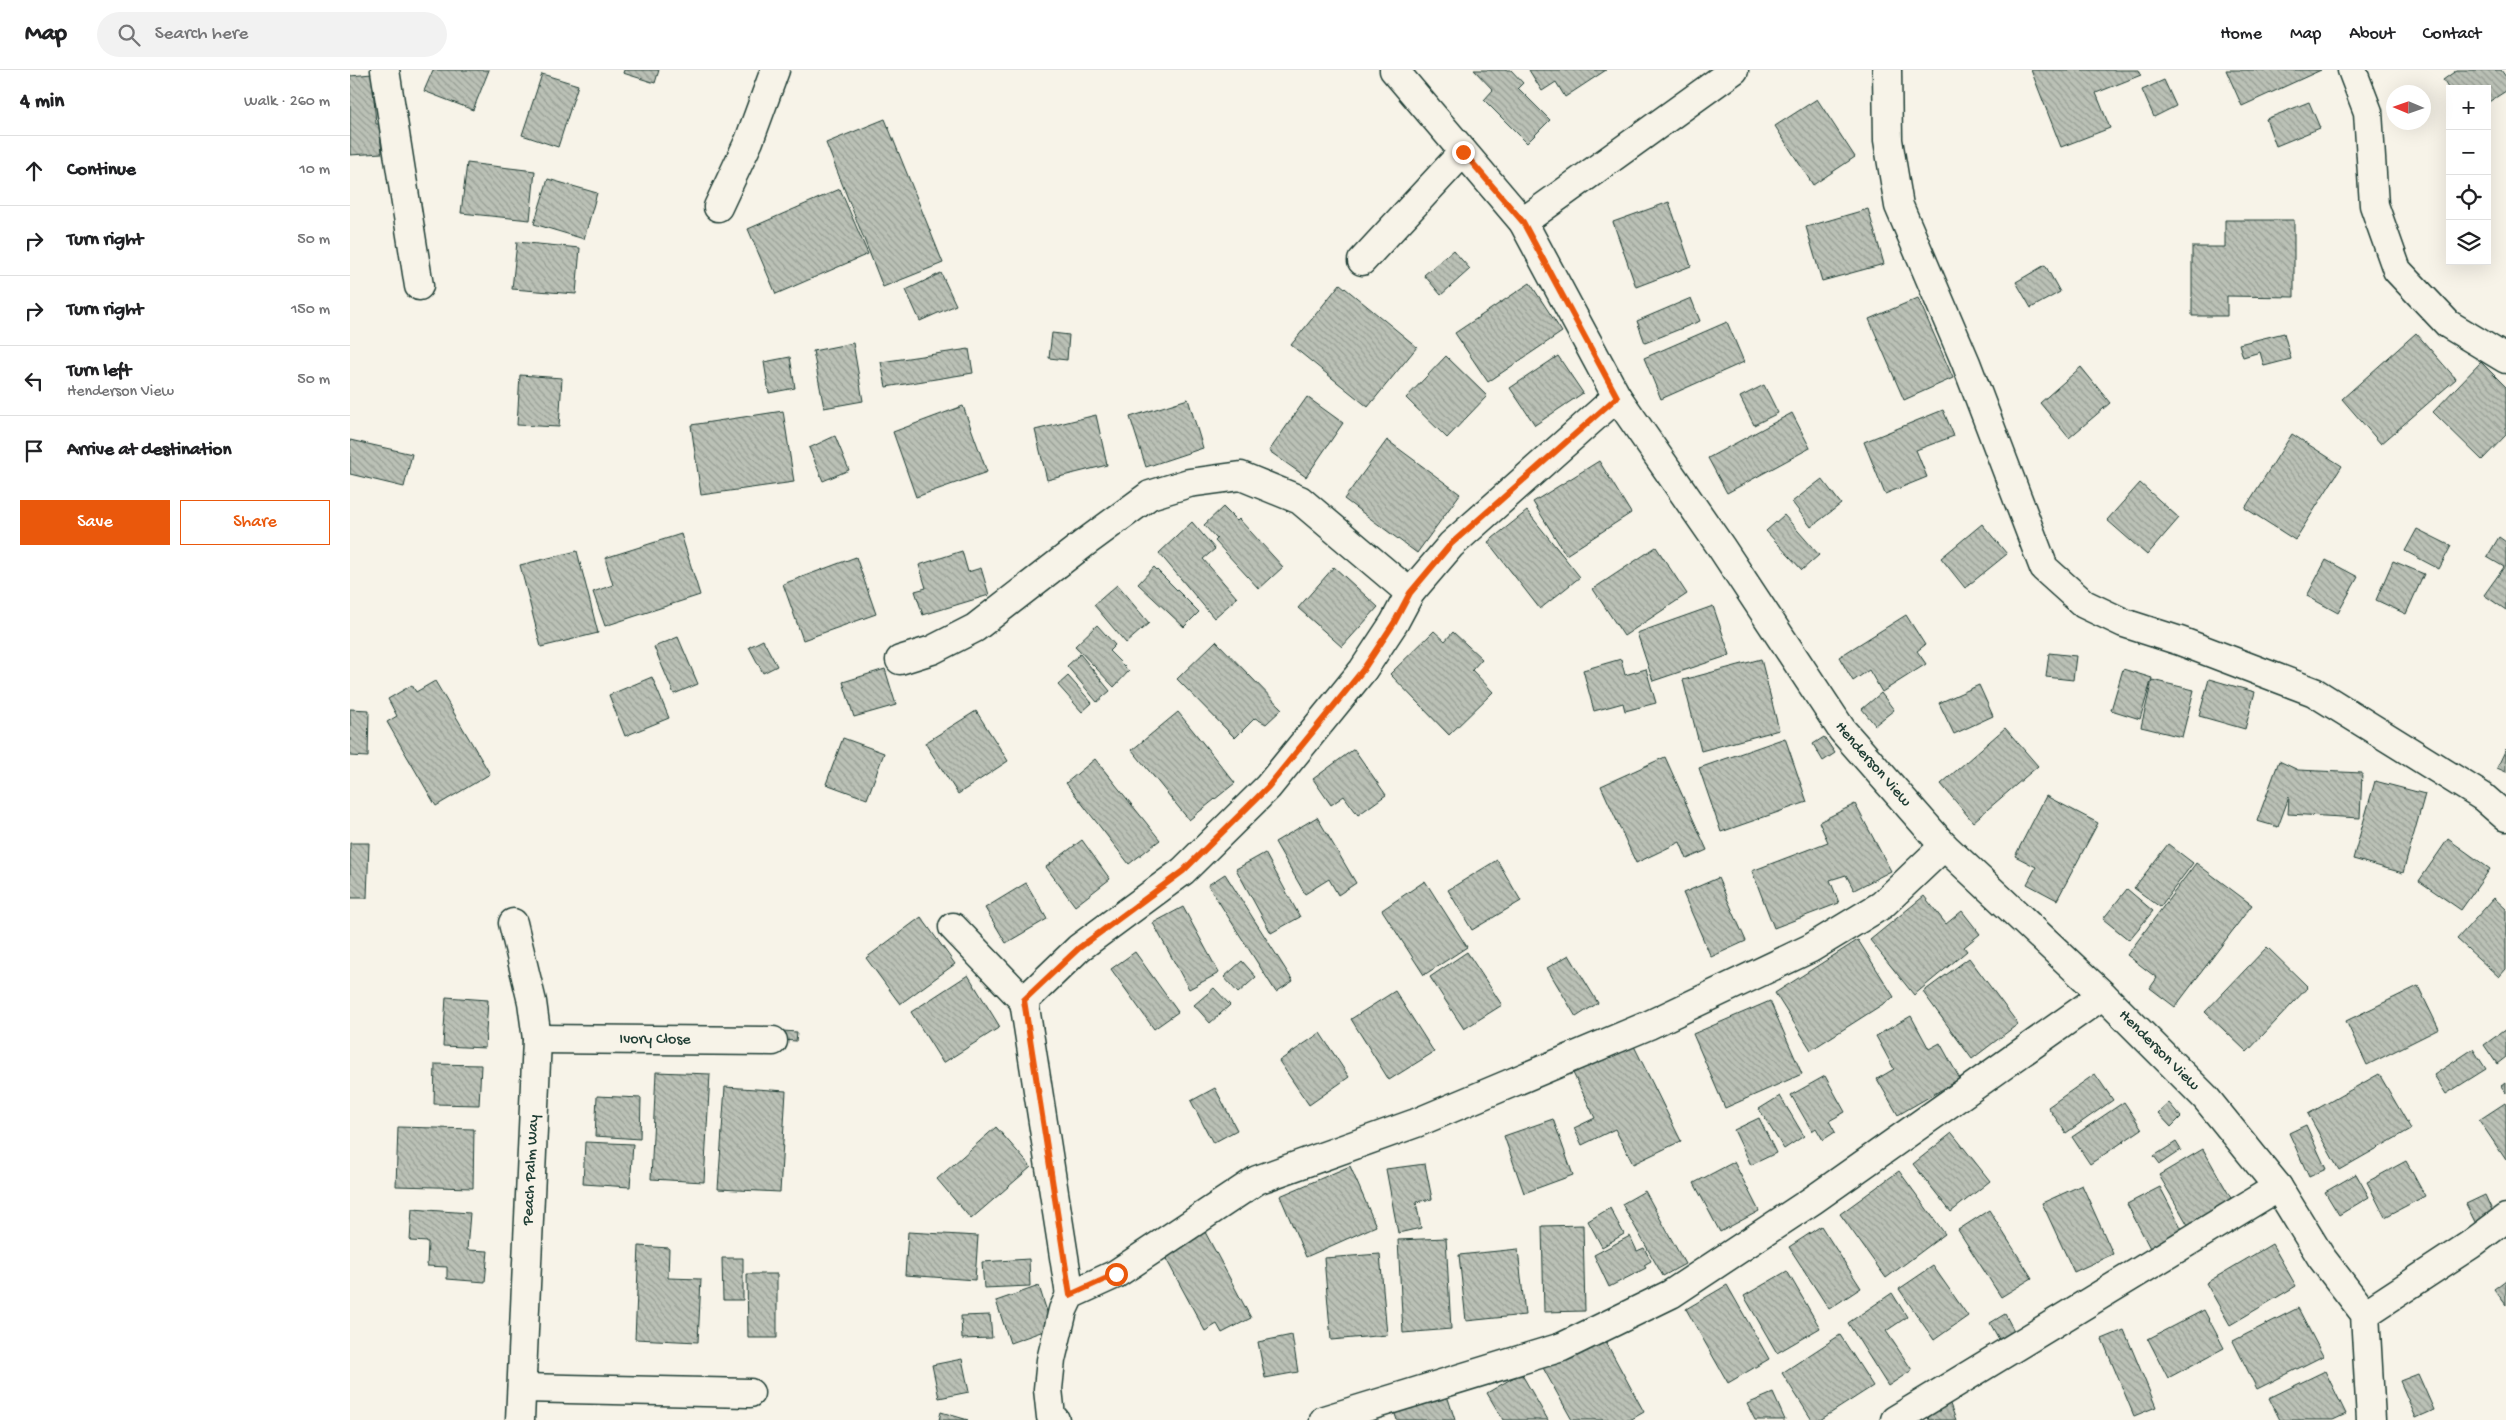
<!DOCTYPE html>
<meta charset="utf-8">
<style>
:root{--surface:#fff;--page:#f2f2f2;--text:#202124;--muted:#757577;--line:#e0e0e0;--accent:#ea580c}
body{margin:0;font-family:"Gochi Hand",sans-serif;background:var(--page);color:var(--text)}
.controls{position:absolute;right:15px;top:15px;display:grid;overflow:hidden;border-radius:0px;box-shadow:0 5px 20px #0002}
.controls button{width:45px;height:45px;display:grid;place-items:center;padding:0;border:0;border-bottom:1px solid var(--line);background:var(--surface);color:var(--text);font:25px sans-serif}
.compass{position:absolute;left:2036px;top:15px;width:45px;height:45px;border-radius:50%;background:var(--surface);box-shadow:0 5px 20px #0002;rotate:272deg}
.stop{position:absolute;width:15px;height:15px;margin:-11px;border:4px solid #ea580c;border-radius:50%;background:#fff}
.stop.end{background:#ea580c;border-color:#fff;box-shadow:0 1px 5px #0008}
.list{margin:0;padding:0;list-style:none}
h2{display:flex;justify-content:space-between;align-items:center;height:65px;margin:0;padding:0 20px;font-size:21px}
h2 small{font-size:16px;font-weight:400;color:var(--muted)}
.list li{display:grid;grid-template-columns:32px 1fr auto;gap:15px;align-items:center;box-sizing:border-box;height:70px;padding:0 20px;border-top:1px solid var(--line)}
.list b{display:block;font-size:19px;white-space:nowrap}
.list p{margin:0;font-size:16px;white-space:nowrap;color:var(--muted)}
.list em{font-size:16px;font-style:normal;color:var(--muted)}
.actions{display:flex;gap:10px;padding:15px 20px}
.actions a{flex:1;padding:11px 0;border:1px solid var(--accent);border-radius:0px;text-align:center;font-size:18px;color:var(--accent)}
.actions .main{background:var(--accent);color:#fff}
.icon{flex:none;width:28px;height:28px;fill:none;stroke:currentColor;stroke-width:2;stroke-linecap:round;stroke-linejoin:round}
.map{position:relative;flex:none;width:2156px;height:1350px;overflow:hidden}
header{display:flex;align-items:center;gap:30px;box-sizing:border-box;height:70px;padding:0 25px;background:var(--surface);border-bottom:1px solid var(--line)}
header strong{font-size:24px}
nav{display:flex;gap:28px;margin-inline-start:auto;font-size:18px}
.search{width:350px;height:45px;background:var(--page);display:flex;align-items:center;gap:12px;box-sizing:border-box;padding:0 18px;border-radius:28px;color:var(--muted);font-size:19px}
main{display:flex}
aside{flex:1;background:var(--surface)}
.map>svg:first-child{display:block}
</style>
<header>
<strong>Map</strong>
<div class="search"><svg class="icon" aria-label="search" viewBox="0 0 24 24"><circle cx="10" cy="10" r="6"/><path d="M15 15l6 6"/></svg>Search here</div>
<nav><a>Home</a><a>Map</a><a>About</a><a>Contact</a></nav>
</header>
<main>
<aside>
<h2>4 min<small>Walk · 260 m</small></h2>
<ul class="list">
<li><svg class="icon" aria-label="ahead" viewBox="0 0 24 24"><path d="M12 20V5M6 11l6-6 6 6"/></svg><div><b>Continue</b></div><em>10 m</em></li>
<li><svg class="icon" aria-label="right" viewBox="0 0 24 24"><path d="M7 20v-9h11M14 6l5 5-5 5"/></svg><div><b>Turn right</b></div><em>50 m</em></li>
<li><svg class="icon" aria-label="right" viewBox="0 0 24 24"><path d="M7 20v-9h11M14 6l5 5-5 5"/></svg><div><b>Turn right</b></div><em>150 m</em></li>
<li><svg class="icon" aria-label="left" viewBox="0 0 24 24"><path d="M17 20v-9H6M10 6l-5 5 5 5"/></svg><div><b>Turn left</b><p>Henderson View</p></div><em>50 m</em></li>
<li><svg class="icon" aria-label="arrive" viewBox="0 0 24 24"><path d="M6 21V4h12l-3 4 3 4H6"/></svg><div><b>Arrive at destination</b></div></li>
</ul>
<div class="actions"><a class="main">Save</a><a>Share</a></div>
</aside>
<div class="map">
<svg width="2156" height="1350" viewBox="0 0 2156 1350">
<defs>
<pattern id="building-back-hatch" width="6" height="6" patternUnits="userSpaceOnUse" patternTransform="scale(1.25)"><rect width="6" height="6" fill="#bbc1b6"/><path d="M-1 5l2 2M0 0l6 6M5-1l2 2" fill="none" stroke="#979e95"/></pattern>
</defs>
<rect width="100%" height="100%" fill="#f7f3e8"/>
<filter id="ink" filterUnits="userSpaceOnUse"><feTurbulence type="fractalNoise" baseFrequency=".02" numOctaves="2"/><feDisplacementMap in="SourceGraphic" scale="10" xChannelSelector="R" yChannelSelector="G"/><feConvolveMatrix kernelMatrix="1 2 1 2 8 2 1 2 1" color-interpolation-filters="sRGB"/></filter>
<g filter="url(#ink)">
<!-- building -->
<g fill="url(#building-back-hatch)" stroke="#1f3d34">
<path d="M83,0H139L123,40L74,21Z"/>
<path d="M274,0H309L305,13L273,3Z"/>
<path d="M1124,0H1161L1173,13L1168,18L1200,50L1177,73L1134,30L1143,20Z"/>
<path d="M1179,0H1256L1215,27L1206,12L1192,21Z"/>
<path d="M1681,0H1789L1791,5L1746,23L1760,58L1711,77Z"/>
<path d="M1876,0H1971L1892,36Z"/>
<path d="M2107,0H2151L2156,7V21L2137,33V19H2100V21L2093,10Z"/>
<path d="M22,4L26,54H29L32,83L0,85V6Z"/>
<path d="M192,4L228,15L208,77L172,65Z"/>
<path d="M1814,10L1826,36L1804,47L1792,20Z"/>
<path d="M1467,29L1505,87L1463,115L1425,56Z"/>
<path d="M1959,32L1970,58L1926,76L1916,49Z"/>
<path d="M535,49L593,193L533,217L476,73Z"/>
<path d="M117,93L185,101L180,150L111,143Z"/>
<path d="M198,109L247,123L234,169L184,154Z"/>
<path d="M490,119L518,184L426,224L398,159Z"/>
<path d="M1319,132L1341,196L1286,217L1263,152Z"/>
<path d="M1518,139L1534,194L1472,211L1456,157Z"/>
<path d="M1875,150H1944V227L1877,226V246H1842V177H1875Z"/>
<path d="M167,172L230,178L226,224L162,219Z"/>
<path d="M1103,180L1120,199L1091,225L1074,205Z"/>
<path d="M1695,195L1710,222L1681,238L1666,212Z"/>
<path d="M591,203L606,235L570,251L556,220Z"/>
<path d="M1180,213L1212,262L1138,312L1105,263Z"/>
<path d="M990,214L1067,277L1018,337L941,275Z"/>
<path d="M1341,228L1350,251L1295,273L1287,251Z"/>
<path d="M1568,228L1603,308L1554,330L1519,249Z"/>
<path d="M1377,252L1394,292L1311,329L1294,288Z"/>
<path d="M702,263L719,265L717,290L699,288Z"/>
<path d="M1934,263L1941,289L1914,296L1910,282L1893,287L1889,274Z"/>
<path d="M2066,263L2106,309L2031,374L1992,329Z"/>
<path d="M503,273L513,331L474,338L463,281Z"/>
<path d="M619,279L623,303L536,317L531,292Z"/>
<path d="M1096,286L1137,326L1097,368L1056,328Z"/>
<path d="M1208,286L1233,323L1185,355L1160,318Z"/>
<path d="M440,287L445,318L419,323L414,292Z"/>
<path d="M2131,292L2156,317V365L2132,390L2083,342Z"/>
<path d="M1731,297L1760,333L1719,368L1690,333Z"/>
<path d="M170,305L212,308L209,357L167,355Z"/>
<path d="M1414,315L1428,343L1404,355L1390,327Z"/>
<path d="M957,327L993,353L956,407L919,381Z"/>
<path d="M838,329L853,378L796,397L780,347Z"/>
<path d="M613,336L637,402L566,427L543,362Z"/>
<path d="M1593,340L1604,366L1566,380L1577,407L1535,424L1514,372Z"/>
<path d="M433,341L444,412L351,425L341,355Z"/>
<path d="M1442,343L1460,378L1377,423L1358,388Z"/>
<path d="M746,345L757,395L697,410L685,360Z"/>
<path d="M1942,364L1992,396L1945,470L1895,438Z"/>
<path d="M485,366L499,400L473,411L459,378Z"/>
<path d="M0,370L62,384L54,417L0,404Z"/>
<path d="M1037,370L1110,424L1067,483L994,429Z"/>
<path d="M1249,391L1281,443L1216,485L1183,432Z"/>
<path d="M1472,409L1491,434L1461,457L1442,432Z"/>
<path d="M1790,413L1829,448L1797,485L1757,450Z"/>
<path d="M873,437L887,451L889,449L933,497L909,519L865,471L867,469L854,455Z"/>
<path d="M1177,441L1230,507L1190,539L1138,472Z"/>
<path d="M1434,445L1469,485L1452,500L1416,461Z"/>
<path d="M842,452L865,479L853,489L887,528L864,548L809,483Z"/>
<path d="M1632,454L1657,484L1615,518L1591,488Z"/>
<path d="M2067,459L2101,476L2089,499L2055,481Z"/>
<path d="M331,464L350,525L255,556L243,522L263,515L255,488Z"/>
<path d="M2149,467L2156,472V540L2134,525L2154,497L2137,487Z"/>
<path d="M1306,477L1337,524L1274,566L1243,519Z"/>
<path d="M227,481L248,563L191,577L170,495Z"/>
<path d="M612,481L618,502L631,498L639,525L573,545L565,521L576,518L569,495Z"/>
<path d="M506,487L526,544L453,570L433,514Z"/>
<path d="M1976,490L2008,507L1988,543L1957,526Z"/>
<path d="M2043,491L2074,504L2056,544L2026,530Z"/>
<path d="M804,497L849,542L834,557L788,514Z"/>
<path d="M984,497L1028,537L992,577L948,538Z"/>
<path d="M767,515L799,553L776,573L744,535Z"/>
<path d="M1363,536L1380,585L1303,611L1287,563Z"/>
<path d="M1556,545L1575,575L1567,581L1576,594L1532,622L1519,600L1503,611L1489,587Z"/>
<path d="M747,555L765,575L759,581L779,601L764,617L725,576Z"/>
<path d="M1084,561L1095,571L1103,562L1132,589L1122,600L1143,622L1099,665L1040,604Z"/>
<path d="M328,567L348,614L324,624L304,577Z"/>
<path d="M413,570L427,596L413,603L399,577Z"/>
<path d="M866,571L932,639L916,654L905,648L885,668L827,609Z"/>
<path d="M1699,583L1726,586L1723,610L1696,607Z"/>
<path d="M730,584L760,621L747,632L717,596Z"/>
<path d="M1271,589L1275,605L1296,599L1306,633L1275,641L1273,633L1244,641L1233,600Z"/>
<path d="M1411,589L1429,660L1351,681L1333,610Z"/>
<path d="M535,599L546,635L504,647L493,612Z"/>
<path d="M1773,599L1802,608L1790,649L1761,640Z"/>
<path d="M718,606L742,633L732,642L708,615Z"/>
<path d="M302,607L319,648L275,666L259,625Z"/>
<path d="M1859,609L1905,622L1895,659L1849,646Z"/>
<path d="M1802,610L1844,620L1832,667L1791,657Z"/>
<path d="M85,611L140,704L86,736L37,652L47,646L38,629L62,615L66,622Z"/>
<path d="M1629,615L1643,646L1604,664L1589,633Z"/>
<path d="M1531,623L1544,640L1525,655L1512,639Z"/>
<path d="M0,639L19,640L18,687L0,686Z"/>
<path d="M626,641L658,691L608,724L575,673Z"/>
<path d="M828,642L885,713L839,750L782,680Z"/>
<path d="M1655,658L1688,696L1623,752L1591,714Z"/>
<path d="M1474,667L1485,683L1473,691L1463,674Z"/>
<path d="M493,668L534,683L517,729L476,714Z"/>
<path d="M1435,668L1457,732L1371,762L1349,698Z"/>
<path d="M1004,679L1036,725L1008,745L994,726L981,735L963,709Z"/>
<path d="M2156,679V702L2147,698Z"/>
<path d="M1315,687L1357,780L1337,789L1330,772L1286,793L1251,716Z"/>
<path d="M745,689L810,770L779,794L716,713Z"/>
<path d="M1929,691L1948,700L2012,703L2010,748L1938,744L1939,727L1928,757L1907,751Z"/>
<path d="M2025,711L2075,724L2053,803L2003,789Z"/>
<path d="M1696,726L1748,753L1707,830L1677,814L1686,797L1665,786Z"/>
<path d="M1505,734L1541,801L1504,820L1496,805L1480,810L1489,833L1424,858L1402,801L1478,772L1469,752Z"/>
<path d="M967,747L1006,813L988,825L979,809L955,824L925,772Z"/>
<path d="M2098,769L2140,799L2111,840L2069,811Z"/>
<path d="M732,770L760,809L725,836L696,797Z"/>
<path d="M0,773H19L17,828H0Z"/>
<path d="M1818,774L1843,793L1810,837L1784,818Z"/>
<path d="M915,783L950,847L921,863L886,799Z"/>
<path d="M1147,790L1171,831L1122,860L1098,820Z"/>
<path d="M1846,793L1902,835L1825,937L1800,918L1807,908L1777,885Z"/>
<path d="M875,804L943,911L926,922L858,815Z"/>
<path d="M1368,808L1396,871L1361,887L1333,823Z"/>
<path d="M1075,811L1117,877L1074,905L1032,840Z"/>
<path d="M676,813L697,849L656,873L635,838Z"/>
<path d="M1777,819L1803,841L1779,870L1753,849Z"/>
<path d="M1574,826L1596,854L1612,841L1630,864L1614,877L1617,881L1564,925L1520,870Z"/>
<path d="M2144,828L2156,839V899L2149,907L2107,869Z"/>
<path d="M833,837L869,903L839,919L803,853Z"/>
<path d="M571,847L605,894L550,934L516,888Z"/>
<path d="M1508,870L1544,927L1461,980L1425,923Z"/>
<path d="M1917,877L1958,917L1897,982L1855,942Z"/>
<path d="M785,882L828,942L804,959L761,899Z"/>
<path d="M1117,882L1152,935L1114,959L1080,907Z"/>
<path d="M1219,885L1248,933L1226,947L1197,898Z"/>
<path d="M1619,888L1668,954L1622,989L1573,922Z"/>
<path d="M892,891L906,907L888,923L874,907Z"/>
<path d="M618,905L650,957L593,993L561,942Z"/>
<path d="M2068,916L2089,959L2017,995L1996,951Z"/>
<path d="M864,918L880,935L860,953L844,935Z"/>
<path d="M1045,921L1084,982L1039,1010L1001,949Z"/>
<path d="M96,927L138,930L135,978L93,976Z"/>
<path d="M1420,931L1452,1004L1375,1038L1343,964Z"/>
<path d="M1561,946L1579,979L1590,973L1610,1009L1548,1045L1527,1009L1544,999L1526,966Z"/>
<path d="M2156,959V987L2147,994L2134,975Z"/>
<path d="M433,961L447,962L446,971L432,970Z"/>
<path d="M970,963L999,1007L959,1035L929,991Z"/>
<path d="M1283,974L1331,1071L1283,1094L1265,1059L1232,1075L1224,1058L1245,1048L1223,1003Z"/>
<path d="M2123,979L2136,999L2096,1024L2084,1005Z"/>
<path d="M85,994L131,995L129,1035L84,1034Z"/>
<path d="M306,1002L360,1004L354,1112L301,1109Z"/>
<path d="M1745,1004L1763,1030L1716,1063L1698,1037Z"/>
<path d="M2029,1004L2061,1059L1989,1100L1958,1044Z"/>
<path d="M1475,1006L1495,1042L1479,1051L1485,1062L1473,1070L1466,1058L1462,1061L1441,1025Z"/>
<path d="M2156,1012V1023L2151,1016Z"/>
<path d="M375,1017L436,1021L430,1122L368,1119Z"/>
<path d="M865,1018L887,1060L863,1073L841,1031Z"/>
<path d="M247,1026L291,1028L290,1069L245,1066Z"/>
<path d="M1430,1026L1454,1066L1434,1079L1409,1039Z"/>
<path d="M1774,1032L1792,1059L1740,1094L1722,1067Z"/>
<path d="M1819,1033L1831,1047L1821,1057L1808,1043Z"/>
<path d="M2155,1033L2156,1035V1090L2129,1050Z"/>
<path d="M1409,1048L1426,1083L1401,1095L1384,1060Z"/>
<path d="M1203,1049L1223,1105L1174,1123L1154,1066Z"/>
<path d="M1956,1055L1976,1099L1959,1107L1939,1063Z"/>
<path d="M48,1057L124,1059L123,1118L46,1116Z"/>
<path d="M646,1057L681,1097L621,1149L587,1109Z"/>
<path d="M1602,1063L1640,1111L1601,1142L1563,1094Z"/>
<path d="M235,1072L283,1074L280,1117L233,1114Z"/>
<path d="M1826,1072L1831,1080L1810,1094L1804,1086Z"/>
<path d="M1853,1079L1882,1130L1838,1155L1809,1105Z"/>
<path d="M2056,1091L2075,1126L2035,1147L2017,1112Z"/>
<path d="M1384,1092L1409,1141L1370,1162L1344,1113Z"/>
<path d="M1075,1094L1082,1129L1066,1132L1071,1158L1048,1163L1036,1099Z"/>
<path d="M1000,1096L1026,1156L956,1187L930,1126Z"/>
<path d="M1549,1101L1595,1164L1536,1208L1490,1144Z"/>
<path d="M2006,1104L2019,1127L1989,1145L1975,1122Z"/>
<path d="M1732,1115L1763,1184L1724,1202L1692,1133Z"/>
<path d="M1810,1117L1835,1165L1802,1182L1777,1134Z"/>
<path d="M1295,1121L1335,1194L1313,1206L1272,1134Z"/>
<path d="M2135,1125L2147,1151L2129,1160L2116,1134Z"/>
<path d="M1260,1138L1274,1164L1252,1177L1238,1151Z"/>
<path d="M62,1139L120,1143L117,1180L138,1181L135,1212L97,1209V1197L77,1196L78,1172L60,1171Z"/>
<path d="M1639,1140L1682,1208L1651,1227L1608,1160Z"/>
<path d="M1233,1155L1235,1241L1194,1242L1192,1156Z"/>
<path d="M1471,1156L1511,1218L1479,1239L1439,1177Z"/>
<path d="M558,1162L628,1166L625,1210L555,1205Z"/>
<path d="M855,1162L901,1248L872,1263L867,1254L855,1261L814,1185Z"/>
<path d="M1280,1166L1287,1181L1294,1178L1301,1191L1294,1195L1296,1198L1259,1217L1244,1185Z"/>
<path d="M1096,1168L1101,1259L1053,1263L1048,1170Z"/>
<path d="M1922,1174L1946,1216L1880,1255L1856,1213Z"/>
<path d="M289,1176L319,1178L318,1208L351,1209L348,1272L285,1269Z"/>
<path d="M1168,1179L1175,1245L1116,1251L1109,1185Z"/>
<path d="M1030,1184L1037,1265L981,1270L974,1188Z"/>
<path d="M372,1188H393V1230H373Z"/>
<path d="M679,1189L680,1216L634,1218L632,1192Z"/>
<path d="M1583,1196L1618,1246L1584,1270L1549,1219Z"/>
<path d="M1437,1201L1470,1258L1427,1283L1394,1226Z"/>
<path d="M397,1204H427V1268H398Z"/>
<path d="M2156,1210V1235L2144,1219Z"/>
<path d="M1377,1215L1419,1289L1378,1313L1336,1239Z"/>
<path d="M689,1216L702,1258L660,1273L646,1231Z"/>
<path d="M1542,1223L1557,1247L1536,1261L1562,1300L1538,1316L1498,1253Z"/>
<path d="M1948,1238L1973,1286L1907,1319L1883,1271Z"/>
<path d="M1854,1240L1874,1278L1818,1308L1798,1269Z"/>
<path d="M1655,1244L1670,1272L1655,1280L1640,1253Z"/>
<path d="M640,1245L642,1268L612,1269L611,1246Z"/>
<path d="M1774,1260L1806,1337L1784,1346L1752,1269Z"/>
<path d="M1251,1263L1294,1342L1280,1350H1222L1192,1296Z"/>
<path d="M942,1265L948,1302L915,1308L908,1272Z"/>
<path d="M1490,1265L1523,1316L1470,1350H1462L1432,1303Z"/>
<path d="M612,1289L619,1322L589,1328L582,1295Z"/>
<path d="M1975,1301L1996,1344L1983,1350H1930L1919,1328Z"/>
<path d="M1171,1303L1198,1350H1153L1137,1323Z"/>
<path d="M2068,1304L2084,1340L2066,1348L2050,1311Z"/>
<path d="M1094,1316L1105,1350H1047L1041,1333Z"/>
<path d="M1423,1323L1435,1350H1405L1397,1334Z"/>
<path d="M1598,1329L1606,1350H1579L1575,1339Z"/>
<path d="M591,1342L618,1350H589Z"/>
</g>
<g fill="none" stroke-linecap="round" stroke-linejoin="round">
<defs>
<g id="street">
<path d="M35,0L69,216"/>
<path id="s1" d="M1044,0L1173,152L1267,327L1371,477L1492,660L1594,776L1753,925L1855,1027L1928,1117L1971,1187L2015,1244L2021,1350"/>
<path d="M1537,0L1538,70L1549,136L1616,293L1694,498L1734,534L1774,553L1830,571L1964,622L2133,727L2156,747"/>
<path d="M2002,0L2018,42L2024,135L2047,200L2098,254L2156,289"/>
<path d="M368,137L399,71L425,0"/>
<path d="M1173,152L1384,0"/>
<path d="M1012,191L1113,82"/>
<path d="M550,590L582,580L625,558L736,472L800,425L839,413L891,406L950,430L1060,523"/>
<path d="M163,853L182,932L187,969L170,1350"/>
<path d="M603,857L674,931"/>
<path id="s2" d="M187,969L423,971"/>
<path d="M720,1225L674,931L729,878L833,801L918,717L1013,600L1044,553L1060,523L1101,475L1267,327"/>
<path d="M2015,1244L2120,1175L2156,1148"/>
<path d="M172,1318L400,1323"/>
<path d="M705,1350L701,1347L698,1319L701,1290L713,1240L720,1225L766,1204L907,1110L1066,1053L1299,955L1461,878L1532,835L1594,776"/>
<path d="M974,1350L1212,1277L1321,1224L1463,1130L1753,925"/>
<path d="M1545,1350L1928,1117"/>
</g>
</defs>
<!-- street casing -->
<use href="#street" stroke="#1f3d34" stroke-width="31"/>
<!-- street -->
<use href="#street" stroke="#f7f3e8" stroke-width="28"/>
</g>
</g>
<g fill="none" stroke-linecap="round" stroke-linejoin="round" filter="url(#ink)">
<!-- route -->
<path stroke="#ea580c" stroke-width="6" d="M766,1204L720,1225L674,930L729,878L833,801L918,717L1013,600L1044,553L1060,523L1101,474L1267,327L1173,152L1113,82"/>
</g>
<g text-anchor="middle" dominant-baseline="central" stroke-width="5" stroke-linejoin="round" paint-order="stroke">
<!-- street labels -->
<g font-size="16" fill="#1f3d34" stroke="#f7f3e8">
<text stroke="none"><textPath href="#s1" startOffset="846">Henderson View</textPath></text>
<text stroke="none"><textPath href="#s2" startOffset="118">Ivory Close</textPath></text>
<text stroke="none"><textPath href="#s1" startOffset="1251">Henderson View</textPath></text>
<text transform="translate(182 1100) rotate(-87)">Peach Palm Way</text>
</g>
</g>
</svg>
<div class="controls">
<button>+</button>
<button>−</button>
<button><svg class="icon" aria-label="locate" viewBox="0 0 24 24"><circle cx="12" cy="12" r="6"/><path d="M12 2v4M12 18v4M2 12h4M18 12h4"/></svg></button>
<button><svg class="icon" aria-label="layers" viewBox="0 0 24 24"><path d="M12 4l9 5-9 5-9-5zM3 14l9 5 9-5"/></svg></button>
</div>
<svg class="compass" viewBox="-18 -18 36 36"><path d="M0-13l5 13h-10z" fill="#e53935"/><path d="M0 13l5-13h-10z" fill="#757577"/></svg>
<div class="stop" style="left:766px;top:1204px"></div>
<div class="stop end" style="left:1113px;top:82px"></div>
</div>
</main>
